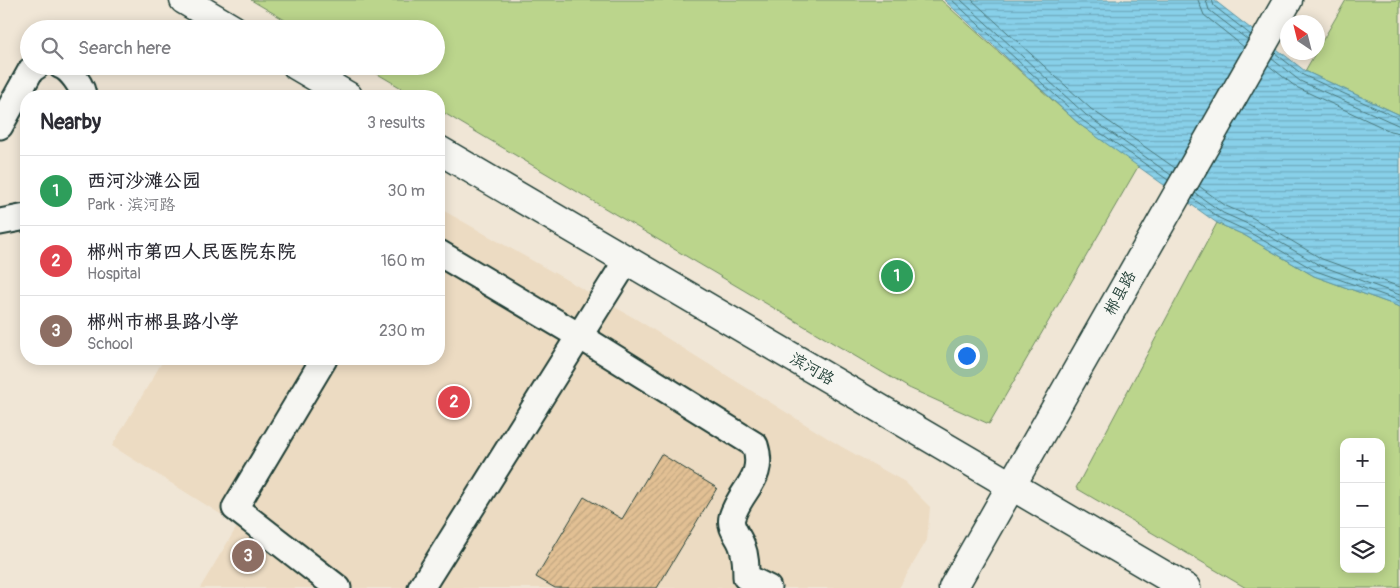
<!DOCTYPE html>
<meta charset="utf-8">
<style>
:root{--surface:#fff;--page:#f2f2f3;--text:#2b2b33;--muted:#7c7c81;--line:#e1e1e2;--accent:#b45309}
body{margin:0;font-family:Pangolin,"LXGW WenKai TC",sans-serif;background:var(--page);color:var(--text)}
.controls{position:absolute;right:15px;bottom:15px;display:grid;overflow:hidden;border-radius:10px;box-shadow:0 2px 12px #0003}
.controls button{width:45px;height:45px;display:grid;place-items:center;padding:0;border:0;border-bottom:1px solid var(--line);background:var(--surface);color:var(--text);font:25px sans-serif}
.compass{position:absolute;left:1280px;top:15px;width:45px;height:45px;border-radius:50%;background:var(--surface);box-shadow:0 2px 12px #0003;rotate:325deg}
.you{position:absolute;left:966px;top:355px;width:18px;height:18px;margin:-12px;border:4px solid #fff;border-radius:50%;background:#1a73e8;box-shadow:0 0 0 8px #1a73e833}
.badge{display:grid;place-items:center;width:32px;height:32px;border-radius:50%;background:var(--accent);color:#fff;font-size:16px;font-weight:700}
.pin{position:absolute;translate:-50% -50%;border:2px solid #fff;box-shadow:0 1px 5px #0006}
.list{margin:0;padding:0;list-style:none}
h2{display:flex;justify-content:space-between;align-items:center;height:65px;margin:0;padding:0 20px;font-size:21px}
h2 small{font-size:16px;font-weight:400;color:var(--muted)}
.list li{display:grid;grid-template-columns:32px 1fr auto;gap:15px;align-items:center;box-sizing:border-box;height:70px;padding:0 20px;border-top:1px solid var(--line)}
.list b{display:block;font-size:19px;white-space:nowrap}
.list p{margin:0;font-size:16px;white-space:nowrap;color:var(--muted)}
.list em{font-size:16px;font-style:normal;color:var(--muted)}
.icon{flex:none;width:28px;height:28px;fill:none;stroke:currentColor;stroke-width:2;stroke-linecap:round;stroke-linejoin:round}
.map{position:relative;flex:none;width:1400px;height:588px;overflow:hidden}
.search{position:absolute;background:var(--surface);box-shadow:0 2px 12px #0003;left:20px;top:20px;width:425px;height:55px;display:flex;align-items:center;gap:12px;box-sizing:border-box;padding:0 18px;border-radius:28px;color:var(--muted);font-size:19px}
.panel{position:absolute;background:var(--surface);box-shadow:0 2px 12px #0003;left:20px;top:90px;width:425px;height:275px;border-radius:20px}
.map>svg:first-child{display:block}
</style>
<div class="map">
<svg width="1400" height="588" viewBox="0 0 1400 588">
<defs>
<pattern id="water-rules" width="6" height="5" patternUnits="userSpaceOnUse" patternTransform="scale(1.25)"><rect width="6" height="5" fill="#88d0e9"/><path d="M0 2.5h6" fill="none" stroke="#6faabe"/></pattern>
<pattern id="building-hatch" width="6" height="6" patternUnits="userSpaceOnUse" patternTransform="scale(1.25)"><rect width="6" height="6" fill="#e2c094"/><path d="M-1 1l2-2M0 6l6-6M5 7l2-2" fill="none" stroke="#c1a680"/></pattern>
</defs>
<rect width="100%" height="100%" fill="#f0e6d6"/>
<filter id="ink" filterUnits="userSpaceOnUse"><feTurbulence type="fractalNoise" baseFrequency=".02" numOctaves="2"/><feDisplacementMap in="SourceGraphic" scale="10" xChannelSelector="R" yChannelSelector="G"/><feConvolveMatrix kernelMatrix="1 2 1 2 8 2 1 2 1" color-interpolation-filters="sRGB"/></filter>
<g filter="url(#ink)">
<!-- built -->
<path fill="#ecdbc2" d="M439,208L636,319L842,447L905,482L930,507L927,540L899,588H200L238,525L112,446L164,359H439Z"/>
<!-- park -->
<g fill="#bbd58c" stroke="#6d8960" fill-rule="evenodd">
<path d="M251,0H941L1079,124L1139,165L989,424L909,388L439,110V96H415L364,66H436V29H300Z"/>
<path d="M1346,0H1400V115L1305,71Z"/>
<path d="M1217,223L1244,235L1314,276L1400,307V588H1246L1076,488ZM1344,442H1381V569H1344Z"/>
</g>
<!-- water -->
<path fill="url(#water-rules)" stroke="#5e95a1" d="M944,0H1214L1305,71L1400,115V307L1314,276L1244,235L1217,223L1079,124Z"/>
<g fill="none" stroke-linecap="round" stroke-linejoin="round">
<!-- shore -->
<g stroke="#49787c" stroke-width="1">
<path d="M952,0L1082,120L1168,180"/>
<path d="M961,0L1086,115L1171,175"/>
<path d="M972,0L1091,109L1175,168"/>
<path d="M1198,0L1204,15L1244,47"/>
<path d="M1206,0L1209,10L1248,40"/>
<path d="M1212,0L1214,6L1251,35"/>
<path d="M1275,53L1303,75L1400,119"/>
<path d="M1272,59L1300,81L1400,126"/>
<path d="M1268,65L1296,87L1390,131L1400,133"/>
<path d="M1199,186L1226,206L1253,218L1322,259L1400,287"/>
<path d="M1195,193L1223,213L1250,225L1319,265L1400,295"/>
<path d="M1192,198L1219,218L1247,231L1316,271L1400,301"/>
</g>
</g>
<!-- building -->
<path fill="url(#building-hatch)" stroke="#1f3d34" d="M661,454L717,488L657,588H555L536,577L584,497L622,519Z"/>
<g fill="none" stroke-linecap="round" stroke-linejoin="round">
<defs>
<g id="minor">
<path d="M61,66C70,69 83,87 83,96"/>
<path d="M0,126L31,70L37,66"/>
<path d="M0,222L26,217"/>
<path d="M439,253L591,343L755,445C766,479 741,488 732,517C729,528 739,536 742,546C746,556 746,566 746,577L768,588"/>
<path d="M324,359L235,508L338,588"/>
<path d="M421,588L627,260"/>
</g>
<g id="tertiary">
<path d="M184,0L233,29"/>
<path d="M297,66L348,96"/>
<path d="M439,150L1186,588"/>
</g>
<path id="secondary" d="M953,588L1288,0"/>
</defs>
<!-- minor casing -->
<use href="#minor" stroke="#1f3d34" stroke-width="29"/>
<!-- tertiary casing -->
<use href="#tertiary" stroke="#1f3d34" stroke-width="31"/>
<!-- secondary casing -->
<use href="#secondary" stroke="#1f3d34" stroke-width="31"/>
<!-- minor -->
<use href="#minor" stroke="#f6f6f2" stroke-width="25"/>
<!-- tertiary -->
<use href="#tertiary" stroke="#f6f6f2" stroke-width="28"/>
<!-- secondary -->
<use href="#secondary" stroke="#f6f6f2" stroke-width="28"/>
</g>
</g>
<g text-anchor="middle" dominant-baseline="central" stroke-width="5" stroke-linejoin="round" paint-order="stroke">
<!-- street labels -->
<g font-size="16" fill="#1f3d34" stroke="#f6f6f2">
<text transform="translate(1120 293) rotate(-61)">郴县路</text>
<text transform="translate(812 369) rotate(30)">滨河路</text>
</g>
</g>
</svg>
<div class="controls">
<button>+</button>
<button>−</button>
<button><svg class="icon" aria-label="layers" viewBox="0 0 24 24"><path d="M12 4l9 5-9 5-9-5zM3 14l9 5 9-5"/></svg></button>
</div>
<svg class="compass" viewBox="-18 -18 36 36"><path d="M0-13l5 13h-10z" fill="#e53935"/><path d="M0 13l5-13h-10z" fill="#7c7c81"/></svg>
<div class="you"></div>
<div class="pin badge" style="left:897px;top:276px;background:#2e9e5b">1</div>
<div class="pin badge" style="left:454px;top:402px;background:#e0444e">2</div>
<div class="pin badge" style="left:248px;top:556px;background:#8d6e63">3</div>
<div class="search"><svg class="icon" aria-label="search" viewBox="0 0 24 24"><circle cx="10" cy="10" r="6"/><path d="M15 15l6 6"/></svg>Search here</div>
<section class="panel">
<h2>Nearby<small>3 results</small></h2>
<ul class="list">
<li><span class="badge" style="background:#2e9e5b">1</span><div><b>西河沙滩公园</b><p>Park · 滨河路</p></div><em>30 m</em></li>
<li><span class="badge" style="background:#e0444e">2</span><div><b>郴州市第四人民医院东院</b><p>Hospital</p></div><em>160 m</em></li>
<li><span class="badge" style="background:#8d6e63">3</span><div><b>郴州市郴县路小学</b><p>School</p></div><em>230 m</em></li>
</ul>
</section>
</div>
